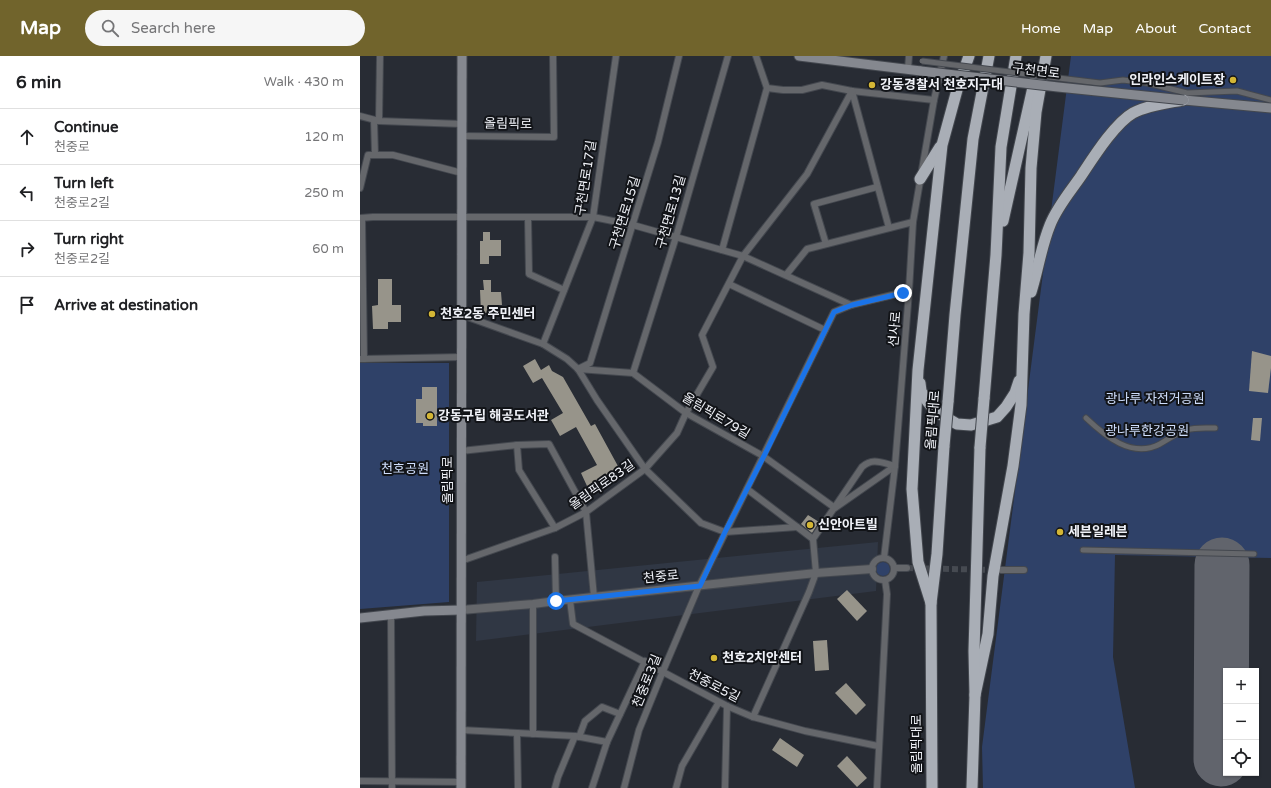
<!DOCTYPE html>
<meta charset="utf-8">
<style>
:root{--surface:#fff;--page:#f6f6f6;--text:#202124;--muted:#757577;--line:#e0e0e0;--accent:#71642c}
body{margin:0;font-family:"Varela Round","Noto Sans KR",sans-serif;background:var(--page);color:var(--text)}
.controls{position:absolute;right:12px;bottom:12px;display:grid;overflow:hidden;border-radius:0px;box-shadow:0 1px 3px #0004}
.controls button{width:36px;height:36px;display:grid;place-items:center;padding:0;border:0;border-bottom:1px solid var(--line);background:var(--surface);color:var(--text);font:20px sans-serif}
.stop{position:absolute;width:12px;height:12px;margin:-9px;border:3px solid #1a73e8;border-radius:50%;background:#fff}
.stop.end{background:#1a73e8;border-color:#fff;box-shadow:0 1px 4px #0008}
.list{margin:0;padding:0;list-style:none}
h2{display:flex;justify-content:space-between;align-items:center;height:52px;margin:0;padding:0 16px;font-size:17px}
h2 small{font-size:13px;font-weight:400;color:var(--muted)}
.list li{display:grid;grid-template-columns:26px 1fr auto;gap:12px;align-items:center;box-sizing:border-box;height:56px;padding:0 16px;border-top:1px solid var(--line)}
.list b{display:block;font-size:15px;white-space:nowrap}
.list p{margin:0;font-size:13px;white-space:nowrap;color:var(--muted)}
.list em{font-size:13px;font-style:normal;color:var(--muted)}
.icon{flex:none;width:22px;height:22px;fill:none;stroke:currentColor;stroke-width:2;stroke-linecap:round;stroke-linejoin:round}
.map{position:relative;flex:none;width:911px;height:732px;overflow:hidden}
header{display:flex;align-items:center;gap:24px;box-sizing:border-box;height:56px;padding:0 20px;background:var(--accent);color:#fff}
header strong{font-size:19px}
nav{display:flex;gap:22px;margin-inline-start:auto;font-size:14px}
.search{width:280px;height:36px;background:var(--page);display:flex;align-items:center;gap:10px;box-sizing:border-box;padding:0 14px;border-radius:22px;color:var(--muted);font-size:15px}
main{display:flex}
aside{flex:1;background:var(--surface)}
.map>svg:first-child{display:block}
</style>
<header>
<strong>Map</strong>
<div class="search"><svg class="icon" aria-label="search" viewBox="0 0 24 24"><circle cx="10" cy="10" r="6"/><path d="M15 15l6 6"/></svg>Search here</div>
<nav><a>Home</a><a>Map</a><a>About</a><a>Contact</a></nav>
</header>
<main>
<aside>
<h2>6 min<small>Walk · 430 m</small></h2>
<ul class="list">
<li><svg class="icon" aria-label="ahead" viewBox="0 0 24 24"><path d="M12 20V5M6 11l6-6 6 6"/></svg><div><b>Continue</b><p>천중로</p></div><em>120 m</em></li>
<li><svg class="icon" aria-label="left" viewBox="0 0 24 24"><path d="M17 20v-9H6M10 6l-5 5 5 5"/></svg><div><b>Turn left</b><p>천중로2길</p></div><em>250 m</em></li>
<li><svg class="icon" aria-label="right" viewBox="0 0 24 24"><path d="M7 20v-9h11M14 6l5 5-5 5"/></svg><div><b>Turn right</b><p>천중로2길</p></div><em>60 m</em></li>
<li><svg class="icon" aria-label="arrive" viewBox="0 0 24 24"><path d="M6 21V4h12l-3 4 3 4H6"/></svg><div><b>Arrive at destination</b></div></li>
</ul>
</aside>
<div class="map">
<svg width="911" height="732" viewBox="0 0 911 732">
<rect width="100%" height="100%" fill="#282c34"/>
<!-- built -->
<path fill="#303744" d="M518,486L516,535L116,585L117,526Z"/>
<!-- green -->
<g fill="#2f4168">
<path d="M711,0H911V502L755,499L753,601L775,732H623L622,691Z"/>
<path d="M0,307H89V546L0,553Z"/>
<circle cx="523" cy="513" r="7"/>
</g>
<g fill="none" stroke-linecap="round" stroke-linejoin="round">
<!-- runway -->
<path stroke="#61646c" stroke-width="55" d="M861,703L862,509"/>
</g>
<!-- building -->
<g fill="#97948a">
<path d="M123,176H130V184H141V200H129V208H120V185H123Z"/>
<path d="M18,223H32V249H41V266H28V273H13L12,250L18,249Z"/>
<path d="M123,224H131V236H141L142,249H128V257H121L120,234H124Z"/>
<path d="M892,295L911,300V312L908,337L889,335Z"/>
<path d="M175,303L181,314L189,309L192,315L203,321L231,370L235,368L259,412L227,430L221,417L237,409L216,371L200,380L191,364L203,357L182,322L173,327L163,310Z"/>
<path d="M62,331H77V370H63V367H56V343H62Z"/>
<path d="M893,362H902L900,385L891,384Z"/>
<path d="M448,459L459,466L452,477L441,468Z"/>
<path d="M487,534L507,555L497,565L477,543Z"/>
<path d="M467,584L469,614L455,615L453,585Z"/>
<path d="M486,627L506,649L496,659L475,637Z"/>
<path d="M420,682L444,699L437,711L412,694Z"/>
<path d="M487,700L507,722L497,731L477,710Z"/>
</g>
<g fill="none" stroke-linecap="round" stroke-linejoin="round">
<!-- minor-tunnel -->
<path stroke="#464a51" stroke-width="6" stroke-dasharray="6 3" stroke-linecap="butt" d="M547,512L635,514"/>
<defs>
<g id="pedestrian">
<path d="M690,21L740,27L763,24L787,27L827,37L877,35L911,44"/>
<path d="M726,362C745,380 772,403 800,388C808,383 817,377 827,374C835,371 846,372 855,372"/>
<path d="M723,494L894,498"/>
</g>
<g id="minor">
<path d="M396,0L407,32L423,34H442L462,29L492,35L574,44"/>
<path d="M548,13L549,0"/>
<path d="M492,35L529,172"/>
<path d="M0,60L19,65L102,68"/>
<path d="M14,64L15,99"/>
<path d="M19,65L20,0"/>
<path d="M102,80L194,81L193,0"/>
<path d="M0,132L8,99H33L102,117"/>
<path d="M168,161L169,218L204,234"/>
<path d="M0,162L13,161H233L273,169L383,200L491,249"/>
<path d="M2,162L4,303"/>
<path d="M466,188L454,148L517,131"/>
<path d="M362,194L407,32"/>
<path d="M426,219L447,193L553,166"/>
<path d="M369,228L465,274"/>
<path d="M102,259L183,288L207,303L218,313L237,344L285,413L341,467L365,476L437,471"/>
<path d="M183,288L233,161L256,0"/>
<path d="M1,303L102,301"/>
<path d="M218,313L273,317L326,357L403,400L475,452L535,410"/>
<path d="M218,313L230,307L298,86L319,0"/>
<path d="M273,317L316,181L368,0"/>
<path d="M157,389L159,414L195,472"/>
<path d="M101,395L157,389L189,388L226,456L234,541"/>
<path d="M387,433L453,483"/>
<path d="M195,501L196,545"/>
<path d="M524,502L535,410L549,235L553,166L574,44L584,0"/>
<circle cx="523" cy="513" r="11"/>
<path d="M101,505L195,472L226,456L285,413L317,377L326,357L353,311L342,279L383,200L447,118L492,35"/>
<path d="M534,512H547"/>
<path d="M641,514H664"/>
<path d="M210,544L213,568L367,650L393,661L445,675L518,690"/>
<path d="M31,559L32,732"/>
<path d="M393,661L449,536L456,517L453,483L502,411C513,401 522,407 535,410"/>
<path d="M101,674L215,680L247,686"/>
<path d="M157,677L158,732"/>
<path d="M173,678V548"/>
<path d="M219,681L225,665L242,651L260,658"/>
<path d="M0,725L101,726"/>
<path d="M195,732L198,721L215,680"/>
<path d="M232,732L247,686L285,605"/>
<path d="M264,732L279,674L303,615L339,530L474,256L491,249L549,235"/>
<path d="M316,732L322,710L359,646"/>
<path d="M365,732L367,650"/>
<path d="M517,732L527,538L525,524"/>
</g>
<path id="tertiary" d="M101,554L173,548L196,545L456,517L512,513"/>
<g id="secondary">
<path d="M439,0L561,15"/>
<path d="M824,44L911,52"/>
<path d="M0,562L64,555L101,554"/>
<path d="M101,732L102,0"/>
</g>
<g id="trunk">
<path d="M560,123L580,91"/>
<path d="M643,165L676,18"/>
<path d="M671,236C678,214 681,191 690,169C697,151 710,136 721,120C733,102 755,67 773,57C788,49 807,47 823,44"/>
<path d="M560,327L561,335L567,345L575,355L597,368L611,369L637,361L646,351L655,337L659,325"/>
<path d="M624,343L636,199L641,91L656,0"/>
<path d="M588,346L595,259L613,83L629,0"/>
<path d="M571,547L558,506L552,433L558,314L582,89L597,34L609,0"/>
<path d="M615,639L628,578L633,520L653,410L661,349L664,258L669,197L671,112L676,56L686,0"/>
<path d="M572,732L571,547L577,498L584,390"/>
<path d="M612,732L615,639L614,595L620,391"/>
</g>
</defs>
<!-- pedestrian casing -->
<use href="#pedestrian" stroke="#44484f" stroke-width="7"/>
<!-- minor casing -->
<use href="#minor" stroke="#44484f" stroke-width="8"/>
<!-- tertiary casing -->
<use href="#tertiary" stroke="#44484f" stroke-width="10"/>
<!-- secondary casing -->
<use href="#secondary" stroke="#44484f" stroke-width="11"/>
<!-- trunk casing -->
<use href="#trunk" stroke="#44484f" stroke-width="13"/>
<!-- pedestrian -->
<use href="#pedestrian" stroke="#65676b" stroke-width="5"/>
<!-- minor -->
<use href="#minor" stroke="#65676b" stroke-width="6"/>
<!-- tertiary -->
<use href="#tertiary" stroke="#65676b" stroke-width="8"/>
<!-- secondary -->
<use href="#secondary" stroke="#85888f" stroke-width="9"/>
<!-- trunk -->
<use href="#trunk" stroke="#a9aeb6" stroke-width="11"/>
<defs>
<path id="pedestrian-bridge" d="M562,5L690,21"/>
<path id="secondary-bridge" d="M561,15L698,31L824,44"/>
<g id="trunk-bridge">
<path d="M584,390L588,346"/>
<path d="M620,391L624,343"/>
</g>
</defs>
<!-- pedestrian-bridge casing -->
<use href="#pedestrian-bridge" stroke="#44484f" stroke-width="7" stroke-linecap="butt"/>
<!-- secondary-bridge casing -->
<use href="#secondary-bridge" stroke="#44484f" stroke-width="11" stroke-linecap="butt"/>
<!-- trunk-bridge casing -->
<use href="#trunk-bridge" stroke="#44484f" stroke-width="13" stroke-linecap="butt"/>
<!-- pedestrian-bridge -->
<use href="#pedestrian-bridge" stroke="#65676b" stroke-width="5"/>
<!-- secondary-bridge -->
<use href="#secondary-bridge" stroke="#85888f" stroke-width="9"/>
<!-- trunk-bridge -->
<use href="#trunk-bridge" stroke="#a9aeb6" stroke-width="11"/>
</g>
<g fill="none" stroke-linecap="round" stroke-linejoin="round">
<!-- route -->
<path stroke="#1a73e8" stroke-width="5" d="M196,545L340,530L365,476L405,398L474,256L492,249L543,237"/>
</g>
<!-- markers -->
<g fill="#d4b635" stroke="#121418" stroke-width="1.5">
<circle cx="873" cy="24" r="4"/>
<circle cx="512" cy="29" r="4"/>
<circle cx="72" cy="258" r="4"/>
<circle cx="70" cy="360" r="4"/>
<circle cx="450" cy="469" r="4"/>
<circle cx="700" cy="476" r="4"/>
<circle cx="354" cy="602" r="4"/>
</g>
<g text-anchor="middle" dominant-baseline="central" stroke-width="4" stroke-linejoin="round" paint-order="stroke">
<!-- street labels -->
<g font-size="13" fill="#f0f2f8" stroke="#121418">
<text transform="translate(676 15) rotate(7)">구천면로</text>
<text transform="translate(148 68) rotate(1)">올림픽로</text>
<text transform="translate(226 122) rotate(-81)">구천면로17길</text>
<text transform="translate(311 156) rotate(-74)">구천면로13길</text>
<text transform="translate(265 157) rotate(-73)">구천면로15길</text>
<text transform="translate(535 273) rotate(-85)">선사로</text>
<text transform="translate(356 360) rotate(31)">올림픽로79길</text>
<text transform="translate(573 364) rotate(-85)">올림픽대로</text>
<text transform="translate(88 424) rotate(-90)">올림픽로</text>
<text transform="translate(242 429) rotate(-35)">올림픽로83길</text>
<text transform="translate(301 521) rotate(-6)">천중로</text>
<text transform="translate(287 625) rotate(-68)">천중로3길</text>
<text transform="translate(354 630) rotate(27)">천중로5길</text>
<text transform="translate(557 688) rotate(-90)">올림픽대로</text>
</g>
<!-- poi labels -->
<g font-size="13" font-weight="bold" fill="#f0f2f8" stroke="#121418" text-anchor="start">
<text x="865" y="24" text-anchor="end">인라인스케이트장</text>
<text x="520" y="29">강동경찰서 천호지구대</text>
<text x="80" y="258">천호2동 주민센터</text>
<text x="78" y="360">강동구립 해공도서관</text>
<text x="458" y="469">신안아트빌</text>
<text x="708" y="476">세븐일레븐</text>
<text x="362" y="602">천호2치안센터</text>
</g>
<!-- park labels -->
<g font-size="13" fill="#cfdefc" stroke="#121418">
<text x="795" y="343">광나루 자전거공원</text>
<text x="787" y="375">광나루한강공원</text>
<text x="45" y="413">천호공원</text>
</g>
</g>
</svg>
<div class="controls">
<button>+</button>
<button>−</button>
<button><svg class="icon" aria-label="locate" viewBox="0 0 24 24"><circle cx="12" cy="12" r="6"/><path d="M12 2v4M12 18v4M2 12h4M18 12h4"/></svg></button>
</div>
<div class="stop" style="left:196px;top:545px"></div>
<div class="stop end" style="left:543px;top:237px"></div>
</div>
</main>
